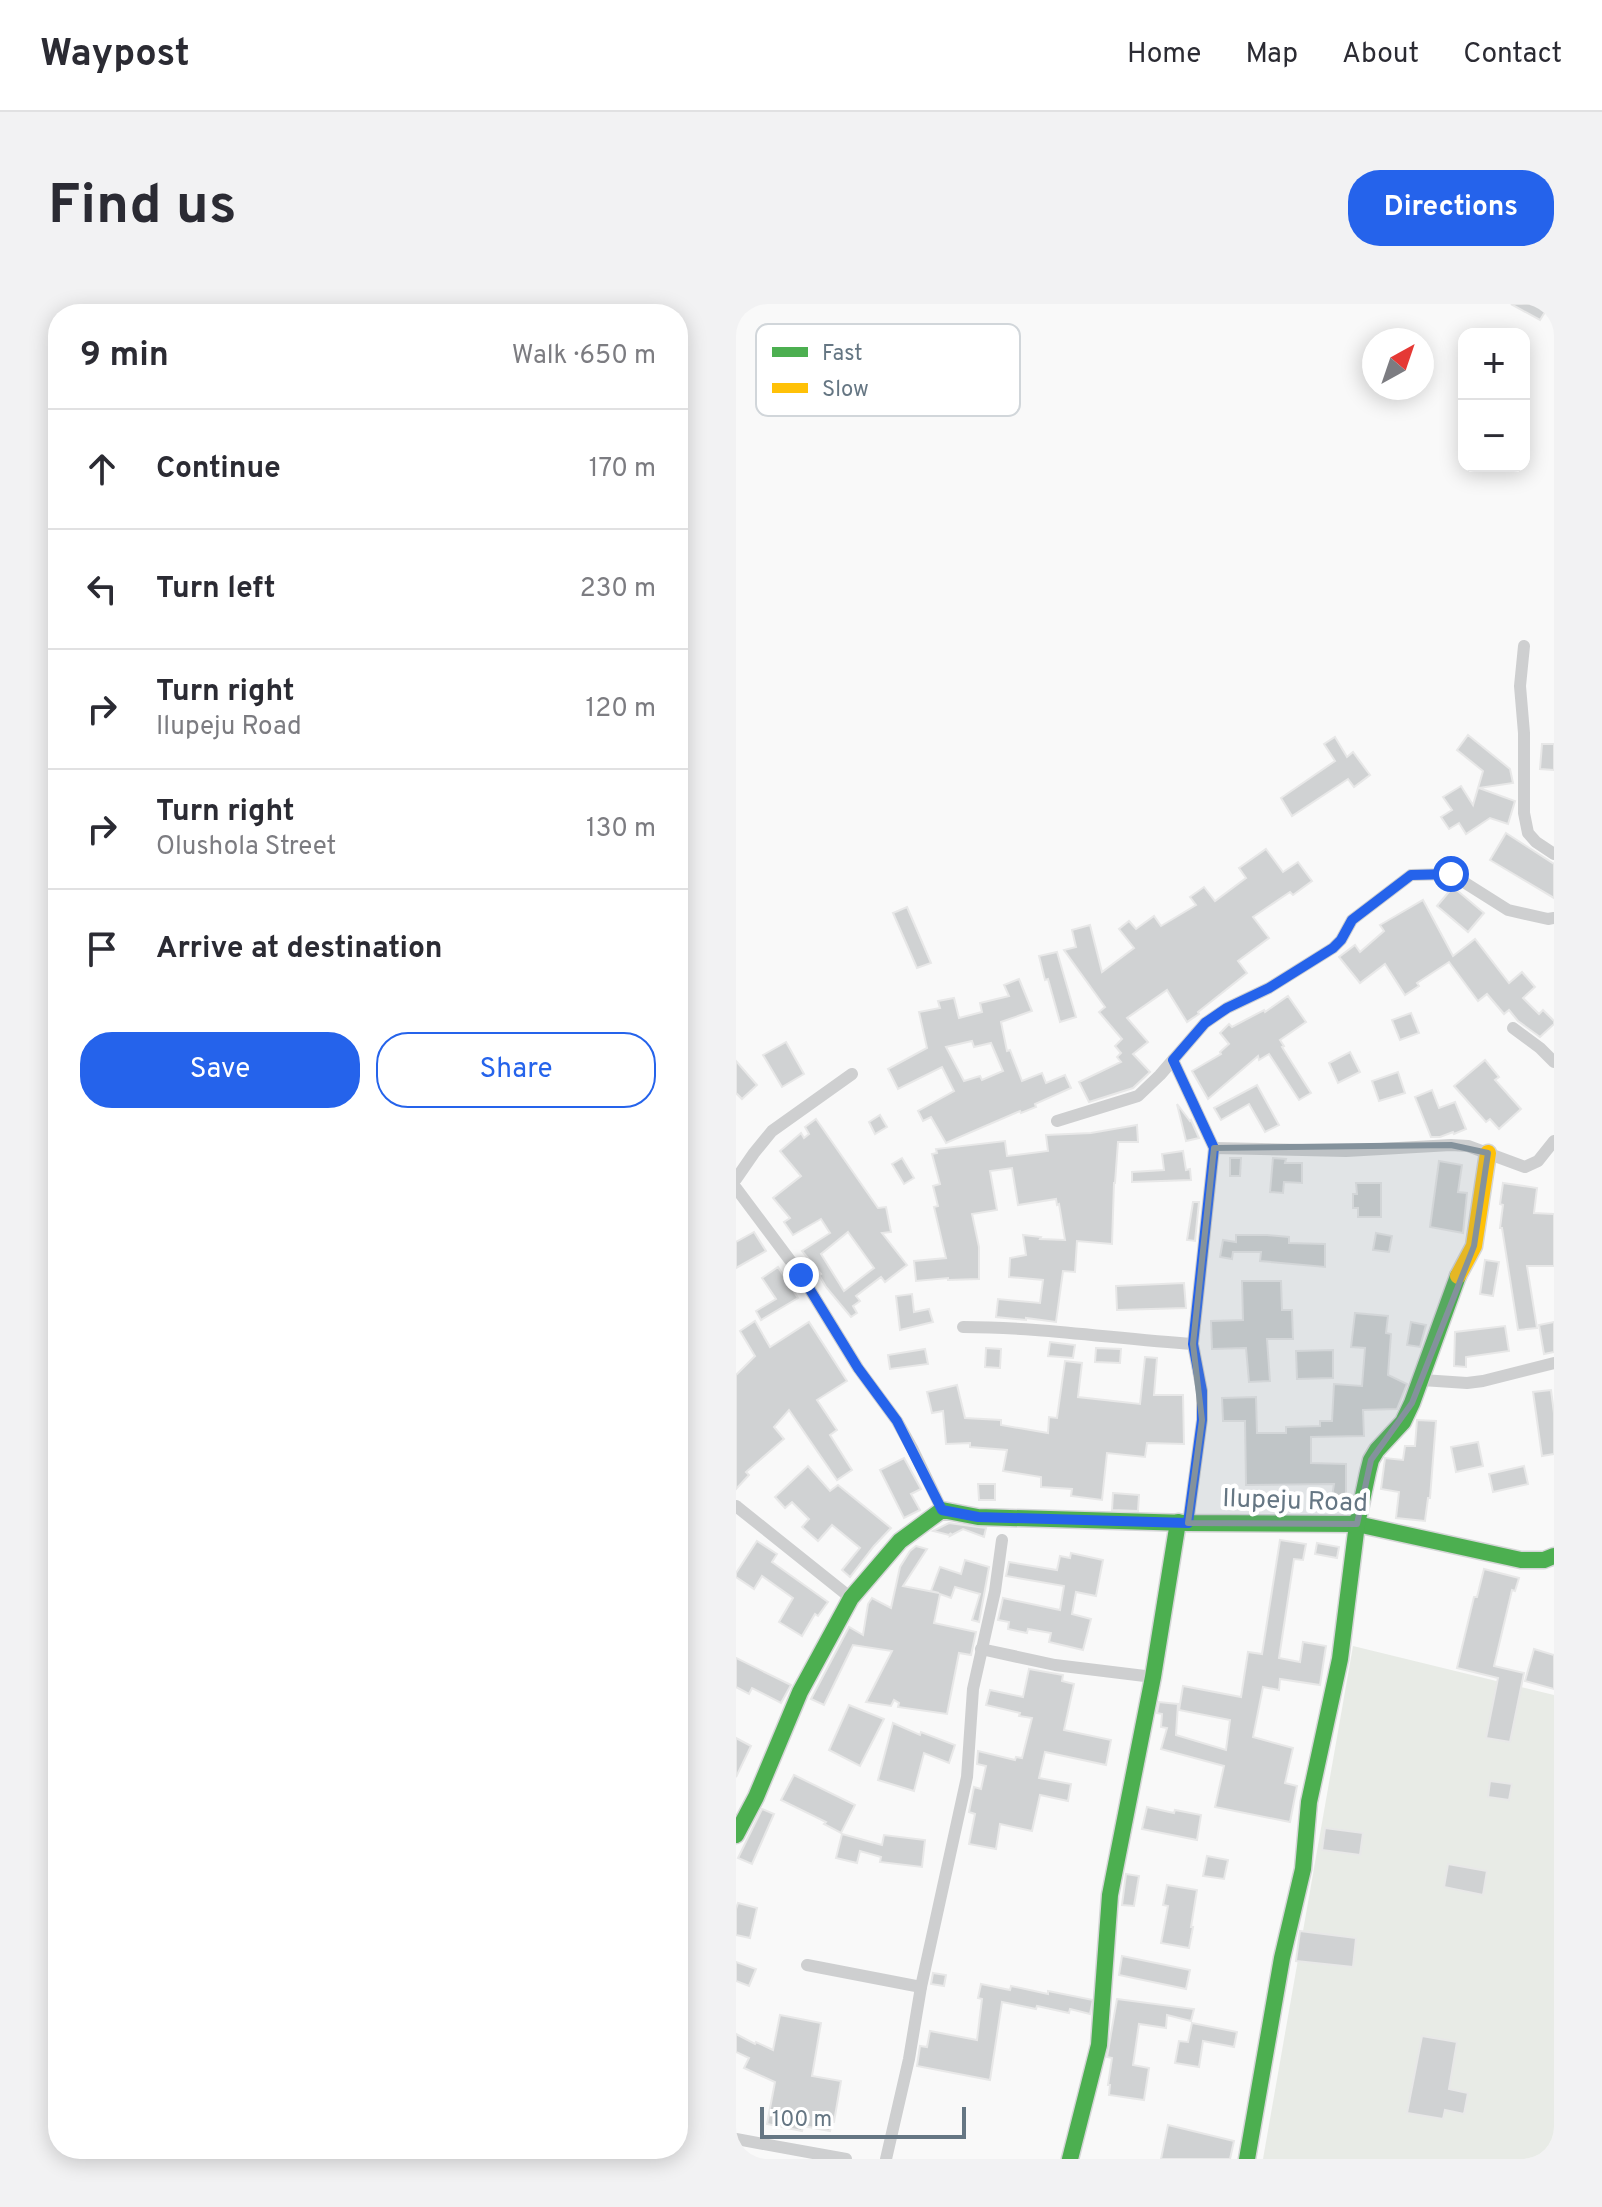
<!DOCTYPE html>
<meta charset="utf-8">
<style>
:root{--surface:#fff;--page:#f2f2f3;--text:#2b2b33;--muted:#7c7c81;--line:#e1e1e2;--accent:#2563eb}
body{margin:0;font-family:Overpass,sans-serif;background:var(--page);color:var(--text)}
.controls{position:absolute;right:24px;top:24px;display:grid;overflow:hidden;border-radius:16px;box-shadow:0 4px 20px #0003}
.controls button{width:72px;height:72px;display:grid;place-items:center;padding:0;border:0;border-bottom:2px solid var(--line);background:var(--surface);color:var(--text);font:40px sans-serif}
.compass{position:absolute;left:626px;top:24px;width:72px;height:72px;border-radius:50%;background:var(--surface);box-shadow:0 4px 20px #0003;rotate:40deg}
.scale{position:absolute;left:24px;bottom:20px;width:206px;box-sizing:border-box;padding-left:8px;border:4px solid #657683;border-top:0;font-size:22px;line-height:28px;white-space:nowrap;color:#657683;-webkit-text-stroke:6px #fff;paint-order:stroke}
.stop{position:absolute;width:24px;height:24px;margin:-18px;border:6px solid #2563eb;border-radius:50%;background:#fff}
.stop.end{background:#2563eb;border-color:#fff;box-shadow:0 2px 8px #0008}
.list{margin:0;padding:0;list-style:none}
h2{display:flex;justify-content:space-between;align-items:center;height:104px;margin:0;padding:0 32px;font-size:34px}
h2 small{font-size:26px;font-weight:400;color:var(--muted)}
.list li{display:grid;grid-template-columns:52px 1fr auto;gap:24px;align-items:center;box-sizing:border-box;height:120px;padding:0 32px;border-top:2px solid var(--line)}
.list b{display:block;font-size:30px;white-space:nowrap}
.list p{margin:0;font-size:26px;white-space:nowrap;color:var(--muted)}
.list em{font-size:26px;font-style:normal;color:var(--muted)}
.actions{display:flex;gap:16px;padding:24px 32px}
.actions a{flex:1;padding:18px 0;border:2px solid var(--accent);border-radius:32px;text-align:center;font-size:28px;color:var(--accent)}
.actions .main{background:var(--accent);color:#fff}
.icon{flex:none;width:44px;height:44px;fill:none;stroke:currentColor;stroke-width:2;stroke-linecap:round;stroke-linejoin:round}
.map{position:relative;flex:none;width:818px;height:1855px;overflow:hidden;border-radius:32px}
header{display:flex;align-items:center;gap:48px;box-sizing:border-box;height:112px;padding:0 40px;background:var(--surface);border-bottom:2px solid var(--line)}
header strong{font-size:38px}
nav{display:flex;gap:44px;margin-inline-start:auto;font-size:28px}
.intro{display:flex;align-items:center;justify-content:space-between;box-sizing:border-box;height:192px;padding:0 48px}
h1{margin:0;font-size:56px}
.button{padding:20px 36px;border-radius:32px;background:var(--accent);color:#fff;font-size:28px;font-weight:700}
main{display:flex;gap:48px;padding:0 48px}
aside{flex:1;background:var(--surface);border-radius:32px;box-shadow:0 4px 20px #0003}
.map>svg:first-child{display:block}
</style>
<header>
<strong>Waypost</strong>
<nav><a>Home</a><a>Map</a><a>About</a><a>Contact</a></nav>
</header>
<div class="intro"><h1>Find us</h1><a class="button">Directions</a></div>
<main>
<aside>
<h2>9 min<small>Walk · 650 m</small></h2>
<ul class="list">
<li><svg class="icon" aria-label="ahead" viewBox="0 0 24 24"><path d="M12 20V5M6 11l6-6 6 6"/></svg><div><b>Continue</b></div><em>170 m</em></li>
<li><svg class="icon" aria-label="left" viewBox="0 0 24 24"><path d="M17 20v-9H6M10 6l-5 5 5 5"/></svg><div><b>Turn left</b></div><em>230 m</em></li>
<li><svg class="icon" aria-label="right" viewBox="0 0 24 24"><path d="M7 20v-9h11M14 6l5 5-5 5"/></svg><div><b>Turn right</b><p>Ilupeju Road</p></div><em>120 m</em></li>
<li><svg class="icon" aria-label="right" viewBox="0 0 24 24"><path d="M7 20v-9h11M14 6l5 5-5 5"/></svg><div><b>Turn right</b><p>Olushola Street</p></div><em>130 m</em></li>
<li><svg class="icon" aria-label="arrive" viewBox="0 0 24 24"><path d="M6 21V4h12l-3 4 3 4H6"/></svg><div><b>Arrive at destination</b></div></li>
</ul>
<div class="actions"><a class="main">Save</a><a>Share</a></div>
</aside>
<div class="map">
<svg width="818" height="1855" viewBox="0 0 818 1855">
<rect width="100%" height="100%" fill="#f9f9f9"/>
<!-- green -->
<path fill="#e8ebe6" d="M617,1342L818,1391V1855H527Z"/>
<!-- building -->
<g fill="#d0d2d3" stroke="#e8e8e8" stroke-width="2" fill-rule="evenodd">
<path d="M775,0H814L804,16Z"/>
<path d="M732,431L774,465L777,479L743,484L779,497L772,520L754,514L730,530L723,519L713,525L705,513L716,506L707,493L725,482L737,501L747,467L721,446Z"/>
<path d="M599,433L611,453L617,448L634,471L618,483L612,475L556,512L545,494L599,457L588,440Z"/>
<path d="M806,440H818V466L804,465Z"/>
<path d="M770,529L818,560V594L754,556Z"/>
<path d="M530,545L547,568L562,558L576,577L557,591L554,588L517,613L533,634L502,657L511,669L462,708L463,710L451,718L431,686L391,714L412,738L397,750L414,768L397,784L353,798L343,778L385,758L381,753L385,749L379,742L386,735L363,708L369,703L328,646L340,643L336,626L354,621L366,668L398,644L383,625L393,617L400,625L418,612L425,622L460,601L454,593L468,583L479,597L510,574L503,564Z"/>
<path d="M717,583L748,609L732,628L701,602Z"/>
<path d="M687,596L717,652L739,635L773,679L786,668L799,683L787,694L803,710L807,706L818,717V720L804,733L782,717L773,706L768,710L751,690L742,697L713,658L681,679L683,682L669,691L649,660L624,679L603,653L619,641L624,648L648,627L644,621Z"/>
<path d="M171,603L195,659L181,664L157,609Z"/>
<path d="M321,648L340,713L324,718L312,675L309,676L303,652Z"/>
<path d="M283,675L296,707L265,718L271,747L274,746L286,777L306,769L310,779L329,771L335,784L299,800L300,803L285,809L284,807L210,839L195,813L187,817L182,807L218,787L206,763L162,785L152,765L191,744L183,708L204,704L202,697L218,694L223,714L246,708L244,699L273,692L268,681ZM236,737L238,743L255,739L267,767L246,776L244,772L228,777L210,743Z"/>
<path d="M552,692L570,718L544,736L548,742L546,743L575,789L563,796L533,750L523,756L522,752L472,795L456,767L485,750L484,748L493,740L484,729L493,720L496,723L528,706L529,708Z"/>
<path d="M675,709L683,729L664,736L656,716Z"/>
<path d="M50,738L68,770L46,783L27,751Z"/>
<path d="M614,748L624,768L602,779L593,759Z"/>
<path d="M749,756L763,773L759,776L785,805L763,825L754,815L750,818L718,782Z"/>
<path d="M0,757L21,781L6,795L0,789Z"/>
<path d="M662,768L669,789L643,797L636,777Z"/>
<path d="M521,781L543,821L529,828L513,800L485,816L478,804Z"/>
<path d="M696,786L703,804L719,798L730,825L718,830L717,828L704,833H695L679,793Z"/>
<path d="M441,800L454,817L455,816L463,834L450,837Z"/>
<path d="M144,811L151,823L139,830L133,818Z"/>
<path d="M80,815L142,904L150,903L155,928L146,929L171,961L149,978L145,973L120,992L124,997L117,1002L121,1009L115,1013L90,983L83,971L85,970L66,947L94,929L85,915L57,931L48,918L54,914L37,894L65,872L44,847L65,829L68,834L73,830L69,823ZM112,928L138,964L108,987L85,950Z"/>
<path d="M401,821L402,838H382L379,879H378L376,940L341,937L339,968L327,967L320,1018L290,1014V1016L260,1013L262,995L304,999L307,976L273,973L274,954L290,951L287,931L305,933L304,935L329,936L323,900L321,901L320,895L282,901L276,864L254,867L261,906L236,910L243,943V975L212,976V974L180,977L178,957L210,954L198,903L202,902L197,882L204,880L196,850L201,849L200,845L269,837L271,852L312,847L310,831L355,829Z"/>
<path d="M447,847L450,866L454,865L455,876L396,878V868L428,866L426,850Z"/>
<path d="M166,854L178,874L168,880L156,860Z"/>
<path d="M494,854H505L504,872H494Z"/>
<path d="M537,854L550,855L549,859H566V879L548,878L547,889L534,888Z"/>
<path d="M703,857L726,861L722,888L731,889L727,929L694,923Z"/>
<path d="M620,879H645V913H622V904H617V890H621Z"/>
<path d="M767,879L801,884L798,909L818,910V962H791L801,1024L782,1026L766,924H764L767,901L764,900Z"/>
<path d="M457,898H463L459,937L451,936Z"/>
<path d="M18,928L30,947L0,964V938Z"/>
<path d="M640,929L656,932L653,948L637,946Z"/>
<path d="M500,931H531L553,933V939L589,940V963L524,957L525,948H497L496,955L484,953L487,936L500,938Z"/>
<path d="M749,956L763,958L757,992L744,990Z"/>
<path d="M42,963L62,994L25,1016L20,1007L40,995L26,974Z"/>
<path d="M506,977H545L546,1006H556L557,1035H531L534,1077L513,1078L510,1044L476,1045L475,1017L507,1016Z"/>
<path d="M448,979L450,1004L381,1006L380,982Z"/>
<path d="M176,990L178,1008L193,1005L197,1018L164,1026L160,992Z"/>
<path d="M619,1009L652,1012L650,1029L655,1030L652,1071L671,1080L661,1105L627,1106L628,1132L575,1133V1159L610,1160V1191L616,1192L612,1208L594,1205L598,1180L510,1181L509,1117H487L486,1094L520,1093L521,1129H550V1123L584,1122V1117H596L598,1080L626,1082L629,1044L615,1043Z"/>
<path d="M19,1017L34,1043L73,1018L111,1077L81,1096L101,1126L94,1131L116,1166L101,1176L53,1106L38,1123L48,1135L10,1168L13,1171L0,1185V1071L19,1052L4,1027Z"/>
<path d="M675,1018L690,1021L684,1043L671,1041Z"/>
<path d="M818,1018V1048L808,1050L803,1021Z"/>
<path d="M769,1022L773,1047L730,1053V1063L718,1062L719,1028Z"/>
<path d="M314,1038L339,1041L337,1054L312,1052Z"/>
<path d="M250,1044L265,1045L264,1064L249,1063Z"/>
<path d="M360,1044L385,1045L384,1059L359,1058Z"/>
<path d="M189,1045L192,1060L154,1065L152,1051Z"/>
<path d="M597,1046V1074L561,1075L560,1047Z"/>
<path d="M409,1053L421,1054L418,1091H447L448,1140L411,1139L409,1153L371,1149L366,1196L335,1192L336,1185L305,1183V1173L267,1167L271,1146L234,1143V1139L210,1140L207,1107L196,1109L191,1088L221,1081L229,1114L265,1116V1121L312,1129L313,1113L321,1114L329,1057L346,1059L342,1093L404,1100Z"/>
<path d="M815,1086L818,1109V1150L806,1152L797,1088Z"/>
<path d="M681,1116L700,1117L694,1194H692L689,1217L660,1214L663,1188L645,1185L649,1154L667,1156L669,1142H679Z"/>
<path d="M742,1138L747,1162L720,1168L715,1143Z"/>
<path d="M168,1154L185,1185L175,1190L184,1206L168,1214L144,1166Z"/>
<path d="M72,1162L94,1187L102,1181L155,1224L138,1242L114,1273L106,1266L124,1244L96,1221L82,1237L66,1223L73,1215L56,1198L49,1204L39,1193Z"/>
<path d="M788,1162L792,1180L757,1188L753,1170Z"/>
<path d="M242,1180H259V1196H243Z"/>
<path d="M377,1189L403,1191L402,1207L376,1206Z"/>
<path d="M213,1219L250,1224L248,1233L227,1225L214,1232L215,1229L213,1231L197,1227Z"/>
<path d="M544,1236L570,1240L567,1256L558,1255L543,1354L564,1358L567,1338L590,1342L584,1381L544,1375L543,1386L527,1383L517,1433L557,1444L549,1479L561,1482L554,1518L479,1503L488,1462L425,1445L431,1424L425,1423L426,1410L421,1409L423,1398L442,1400L440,1431L490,1446L494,1416L443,1406L447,1382L505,1393L512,1348L526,1350Z"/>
<path d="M21,1237L41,1250L36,1258L92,1298L82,1312L79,1310L66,1332L43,1318L57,1294L26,1272L18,1285L0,1273V1269Z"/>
<path d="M581,1239L603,1243L601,1254L579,1250Z"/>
<path d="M180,1242L191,1245L167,1282L203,1289L195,1287L204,1263L225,1270L229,1256L253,1263L243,1318L236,1316L244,1290L219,1283L215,1294L204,1290L198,1319L240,1328L235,1351L223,1349L211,1410L162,1403L163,1399L158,1396L155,1402L130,1398L156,1347L117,1341L88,1401L75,1395L113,1323L127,1331L132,1300L136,1294L155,1304L164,1263L174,1247Z"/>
<path d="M335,1249L367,1256L360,1292L340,1288L336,1310L355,1315L347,1346L313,1338L315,1329L292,1325L291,1329L272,1325L273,1318L262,1316L267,1294L324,1306L328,1282L270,1272L273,1258L321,1266L324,1252L334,1254Z"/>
<path d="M748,1265L783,1274L779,1287L776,1286L758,1362L788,1369L774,1438L750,1434L762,1374L721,1364L738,1293H741Z"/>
<path d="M798,1345L818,1351V1385L789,1377Z"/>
<path d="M0,1354L55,1381L45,1399L16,1384L13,1390L0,1383Z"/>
<path d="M293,1365L327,1371L326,1377L338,1380L328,1426L375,1436L370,1461L309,1448L303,1474L335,1480L332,1497L304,1491L296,1527L264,1520L260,1545L233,1540L239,1510L233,1508L238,1483L245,1485L250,1462L241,1460L242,1447L279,1456L280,1453L286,1454L296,1414L283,1412L284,1409L250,1401L254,1386L287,1393Z"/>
<path d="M113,1401L148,1415L124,1462L93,1446Z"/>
<path d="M157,1419L184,1431L185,1428L219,1441L213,1459L188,1449L178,1487L142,1476Z"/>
<path d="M0,1434L15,1442L0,1473Z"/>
<path d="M58,1471L119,1501L105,1529L88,1520L90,1518L45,1496Z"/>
<path d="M754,1477L776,1480L773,1496L752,1493Z"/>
<path d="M411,1503L438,1509L439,1506L465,1511L461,1536L406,1525Z"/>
<path d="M26,1505L38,1510L16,1560L2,1554Z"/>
<path d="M589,1524L627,1529L624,1551L586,1546Z"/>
<path d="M106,1530L146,1541L148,1531L189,1536L186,1563L144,1558L145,1553L124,1547L121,1559L100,1554Z"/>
<path d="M471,1552L492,1556L488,1575L467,1572Z"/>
<path d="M712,1560L751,1567L747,1591L708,1583Z"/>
<path d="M390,1570L403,1572L398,1602L386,1601Z"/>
<path d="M431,1581L461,1586L455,1623H457L453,1644L425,1639L432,1602L427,1601Z"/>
<path d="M2,1599L21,1604L14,1634L0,1631V1605Z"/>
<path d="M564,1627L620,1634L617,1663L560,1657Z"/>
<path d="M386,1652L454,1666L450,1685L383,1671Z"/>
<path d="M0,1658L20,1665L13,1682L0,1677Z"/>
<path d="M197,1669L210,1671L208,1682L195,1680Z"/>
<path d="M245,1680L274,1686L275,1682L312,1690V1687L357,1696L354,1710L334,1705L333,1709L301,1702L300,1705L266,1698L254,1776L181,1762L184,1742L191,1743L194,1727L241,1736L246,1695L242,1694Z"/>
<path d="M381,1695L458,1705L455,1717L431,1711L430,1724L403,1720L397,1761L413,1764L408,1796L373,1791L374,1781H372L376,1754L371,1753Z"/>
<path d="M44,1711L85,1719L76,1772L105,1777L98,1818H96L94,1827L67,1822L66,1827L31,1820L39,1778L8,1764L13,1754L0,1748V1730L19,1740L20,1738L37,1746Z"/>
<path d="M456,1719L501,1728L498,1743L467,1737L463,1763L439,1759L443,1737L452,1738Z"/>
<path d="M686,1732L721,1738L713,1785L732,1789L728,1810L709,1806L707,1815L671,1809Z"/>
<path d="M432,1821L498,1837L494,1855H425Z"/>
</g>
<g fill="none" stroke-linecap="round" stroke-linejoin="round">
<defs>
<g id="fast">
<path d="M0,1531L20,1493L64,1388L115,1294L164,1237L206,1206L242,1213L452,1219L621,1220L785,1256H808L818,1252"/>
<path d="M334,1855L363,1741L374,1591L417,1373L442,1218"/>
<path d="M511,1855L546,1654L567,1565L573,1498L604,1355L621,1220L632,1168L635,1156L641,1146L667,1118L676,1099L722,972"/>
</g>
<path id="slow" d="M722,972L738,942L752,849"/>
</defs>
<!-- fast casing -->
<use href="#fast" stroke="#d5d6d7" stroke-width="19"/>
<!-- slow casing -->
<use href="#slow" stroke="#d5d6d7" stroke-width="19"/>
<!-- street -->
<g stroke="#cecfd0" stroke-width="12">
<path d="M788,342L784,382L788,429V509L792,529L800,538L818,550"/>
<path d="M777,724L804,744L818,758"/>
<path d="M437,756L478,844L457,1040L466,1087V1116L452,1219"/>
<path d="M321,817L402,792L424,771L469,719L491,704L533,684L597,644L605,636L616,616L675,571L715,570L772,606L812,615L818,614"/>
<path d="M478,844L610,847L715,841L732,842L789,863L802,857L818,837"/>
<path d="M0,875L18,849L36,827L116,770"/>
<path d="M0,884L65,971L122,1064L161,1117L177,1146L206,1206"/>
<path d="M227,1023C304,1023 380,1035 457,1040"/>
<path d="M686,1076L731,1079L747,1077L818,1059"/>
<path d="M0,1202L115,1294"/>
<path d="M245,1345L319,1361L417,1373"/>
<path d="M71,1661L185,1683L173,1755L150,1855"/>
<path d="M185,1683L231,1473L237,1385L259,1287L266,1236"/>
<path d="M0,1835L110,1855"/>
</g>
<!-- fast -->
<use href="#fast" stroke="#4caf50" stroke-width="16"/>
<!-- slow -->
<use href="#slow" stroke="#ffc107" stroke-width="16"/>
</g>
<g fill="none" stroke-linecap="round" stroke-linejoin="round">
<!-- route -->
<path stroke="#2563eb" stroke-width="10" d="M65,971L122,1064L161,1117L206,1206L242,1213L452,1219L466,1116V1087L457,1040L478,844L437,756L469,719L491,704L533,684L597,644L605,636L616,616L675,571L715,570"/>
</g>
<!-- marked area -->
<path fill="#84929c" fill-opacity="0.2" stroke="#84929c" stroke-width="6" stroke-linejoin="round" d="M715,841L752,849L738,942L676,1099L635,1156L621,1220L452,1219L466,1116L457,1040L478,844Z"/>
<g text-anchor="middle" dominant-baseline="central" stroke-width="8" stroke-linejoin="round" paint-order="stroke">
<!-- street labels -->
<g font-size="26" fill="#657683" stroke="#fff">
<text transform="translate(559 1198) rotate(2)">Ilupeju Road</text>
</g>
</g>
<!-- legend -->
<rect x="20" y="20" width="264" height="92" rx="12" fill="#fff" stroke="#d1d6da" stroke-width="2"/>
<rect x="36" y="43" width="36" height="10" fill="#4caf50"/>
<rect x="36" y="79" width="36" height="10" fill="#ffc107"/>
<g font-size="22" fill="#657683">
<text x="86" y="56">Fast</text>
<text x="86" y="92">Slow</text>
</g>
</svg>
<div class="controls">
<button>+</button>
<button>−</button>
</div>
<svg class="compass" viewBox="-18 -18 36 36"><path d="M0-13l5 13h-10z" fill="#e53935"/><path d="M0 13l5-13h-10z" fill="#7c7c81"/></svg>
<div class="scale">100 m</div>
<div class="stop" style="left:715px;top:570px"></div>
<div class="stop end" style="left:65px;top:971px"></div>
</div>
</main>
